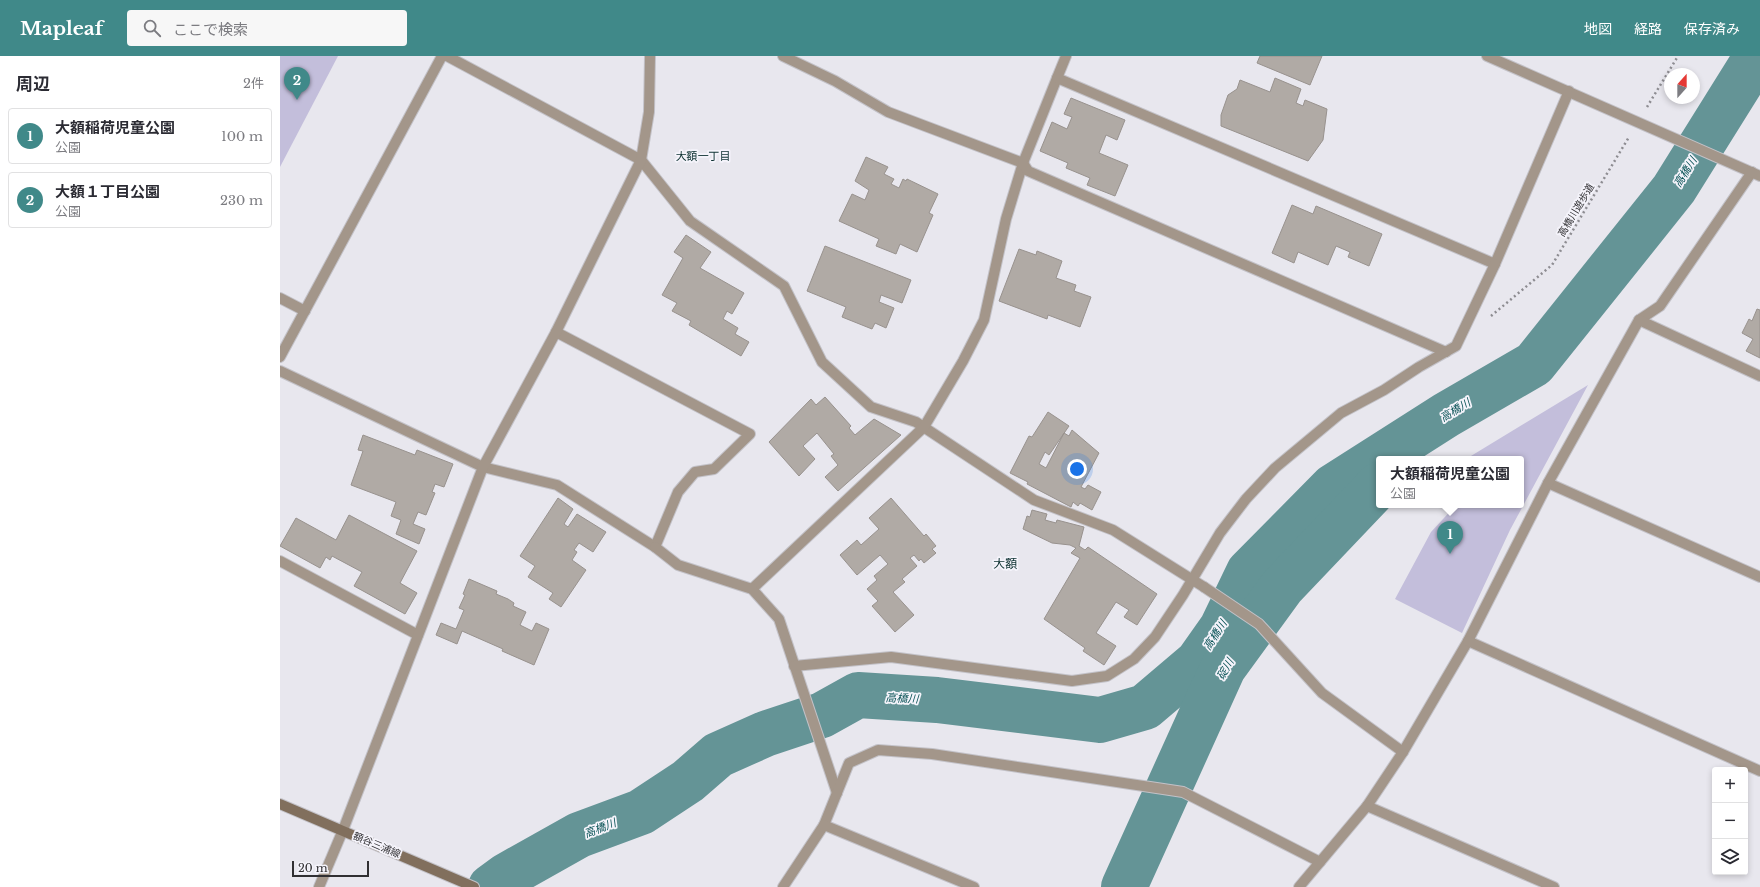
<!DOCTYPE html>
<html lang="ja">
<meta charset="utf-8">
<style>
:root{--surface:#fff;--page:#f7f7f7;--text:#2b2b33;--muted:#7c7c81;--line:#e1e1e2;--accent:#408989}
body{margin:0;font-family:"Libre Baskerville","Noto Sans JP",serif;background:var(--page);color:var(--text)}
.controls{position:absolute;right:12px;bottom:12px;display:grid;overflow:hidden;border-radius:4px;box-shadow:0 2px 6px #0003}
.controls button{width:36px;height:36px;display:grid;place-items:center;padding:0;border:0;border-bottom:1px solid var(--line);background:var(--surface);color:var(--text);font:20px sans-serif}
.compass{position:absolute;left:1384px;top:12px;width:36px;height:36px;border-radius:50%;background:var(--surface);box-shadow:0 2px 6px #0003;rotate:21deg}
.scale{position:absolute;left:12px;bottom:10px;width:77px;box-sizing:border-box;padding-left:4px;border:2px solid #302f32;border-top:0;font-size:11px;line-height:14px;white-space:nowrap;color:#302f32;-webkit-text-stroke:3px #f5f4fb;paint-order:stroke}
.you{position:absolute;left:797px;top:413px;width:14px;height:14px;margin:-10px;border:3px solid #fff;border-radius:50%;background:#1a73e8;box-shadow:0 0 0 6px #1a73e833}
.badge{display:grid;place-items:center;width:26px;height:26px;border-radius:50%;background:var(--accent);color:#fff;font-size:13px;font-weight:700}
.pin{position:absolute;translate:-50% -33px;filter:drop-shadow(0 1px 2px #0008)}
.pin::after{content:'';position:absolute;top:21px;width:14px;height:12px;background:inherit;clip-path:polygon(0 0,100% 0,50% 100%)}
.popup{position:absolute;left:1096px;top:400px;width:148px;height:52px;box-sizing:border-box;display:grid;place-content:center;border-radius:4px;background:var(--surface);filter:drop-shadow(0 1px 3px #0005);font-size:13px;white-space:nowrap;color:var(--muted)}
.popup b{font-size:15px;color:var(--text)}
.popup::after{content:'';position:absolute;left:50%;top:100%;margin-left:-8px;border:8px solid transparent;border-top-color:var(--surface)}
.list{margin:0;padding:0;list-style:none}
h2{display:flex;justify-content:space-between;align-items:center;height:52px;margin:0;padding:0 16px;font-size:17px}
h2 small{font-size:13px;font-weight:400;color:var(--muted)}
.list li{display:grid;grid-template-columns:26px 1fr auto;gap:12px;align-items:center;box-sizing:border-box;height:56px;margin:0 8px 8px;padding:0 8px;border:1px solid var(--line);border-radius:4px}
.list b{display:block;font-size:15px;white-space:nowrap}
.list p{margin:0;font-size:13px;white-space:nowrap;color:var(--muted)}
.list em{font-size:13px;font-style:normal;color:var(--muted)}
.icon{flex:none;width:22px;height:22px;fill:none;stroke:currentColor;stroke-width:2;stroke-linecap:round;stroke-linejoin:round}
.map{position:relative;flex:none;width:1480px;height:831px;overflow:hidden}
header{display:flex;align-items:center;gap:24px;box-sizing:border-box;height:56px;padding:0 20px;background:var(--accent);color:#fff}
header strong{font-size:19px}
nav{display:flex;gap:22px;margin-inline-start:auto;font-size:14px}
.search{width:280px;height:36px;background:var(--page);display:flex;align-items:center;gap:10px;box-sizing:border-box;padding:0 14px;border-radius:4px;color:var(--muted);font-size:15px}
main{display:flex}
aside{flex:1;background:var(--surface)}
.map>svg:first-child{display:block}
</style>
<header>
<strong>Mapleaf</strong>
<div class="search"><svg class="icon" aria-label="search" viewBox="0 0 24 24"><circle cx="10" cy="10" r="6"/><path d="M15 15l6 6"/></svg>ここで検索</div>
<nav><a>地図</a><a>経路</a><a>保存済み</a></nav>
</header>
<main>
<aside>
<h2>周辺<small>2件</small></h2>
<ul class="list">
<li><span class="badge">1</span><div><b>大額稲荷児童公園</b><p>公園</p></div><em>100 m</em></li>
<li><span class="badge">2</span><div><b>大額１丁目公園</b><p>公園</p></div><em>230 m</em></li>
</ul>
</aside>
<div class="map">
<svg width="1480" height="831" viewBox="0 0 1480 831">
<rect width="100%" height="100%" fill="#e8e7ee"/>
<!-- green -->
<g fill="#c3bedb">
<path d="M0,0H58L0,111Z"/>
<path d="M1308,329L1230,474L1182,577L1115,543L1151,476L1176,449H1241V403H1186Z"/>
</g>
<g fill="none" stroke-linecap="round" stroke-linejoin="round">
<!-- river -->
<g stroke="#649496" stroke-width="46">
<path d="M211,831L226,820L299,779L361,756L408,725L438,699L485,678L542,659L578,639L657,644L820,664L865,651L918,606L942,572L969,516L1053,431L1166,359L1254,308L1394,133L1477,0"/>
<path d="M844,831L943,612L1002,531L1099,429"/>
</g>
</g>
<!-- building -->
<g fill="#b0aaa5" stroke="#98928e">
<path d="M980,0H1042L1030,29L977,7Z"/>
<path d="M995,22L1021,33L1016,47L1023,50L1025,44L1047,53L1043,84L1028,105L941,70V59L948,39L957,33L960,24L990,36Z"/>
<path d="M791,42L845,64L837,84L826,79L819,97L848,109L835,140L807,129L810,122L786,112L788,107L760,95L772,66L787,73L792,61L784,58Z"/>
<path d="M586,101L608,111L604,118L614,123L611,128L619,132L623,123L626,125L627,123L658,138L649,157L653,159L637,196L620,188L616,198L596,190L599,183L559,165L572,138L585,144L589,134L575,125Z"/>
<path d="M1012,149L1033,158L1036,150L1102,178L1089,210L1068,201L1070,196L1056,190L1048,209L1018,196L1014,207L992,197Z"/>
<path d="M406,179L431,196L420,212L464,237L452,258L447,255L443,263L458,272L455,278L469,286L461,300L409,269L411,265L392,255L397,247L382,239L403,202L394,196Z"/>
<path d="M545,190L631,224L622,247L601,239L599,246L614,252L606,272L595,267L592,273L562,261L566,251L527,235Z"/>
<path d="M739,193L756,199L757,195L782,205L776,222L796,229L794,235L811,241L800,271L768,259L767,263L719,245Z"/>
<path d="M1477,253L1480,254V302L1466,295L1473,283L1462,277L1469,263L1472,265Z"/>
<path d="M545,341L571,370L569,372L575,379L594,363L621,379L558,435L545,421L558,409L551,400L554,398L537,377L523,390L535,403L519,420L489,386L531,343L536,349Z"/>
<path d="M768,356L789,370L769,399L765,396L759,408L766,412L784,377L789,380L792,374L819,397L801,431L805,433L808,429L821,436L812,454L800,447L798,450L793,446L791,451L747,428L748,426L730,417L749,380L752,381Z"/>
<path d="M83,379L135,399L137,394L173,408L164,431L155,428L152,436L155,437L146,459L138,456L133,468L145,473L139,488L116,478L121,464L111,460L116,446L71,429L83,395L78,394Z"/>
<path d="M278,442L293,453L284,468L288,471L297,458L326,476L313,496L299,487L294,494L297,496L292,504L306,514L281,551L269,543L273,537L248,521L255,510L240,500Z"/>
<path d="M611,442L644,480L646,478L656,490L652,493L656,497L644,507L641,503L639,505L634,499L630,502L637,510L622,523L625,526L613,536L634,559L615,576L592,550L598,545L587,533L597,524L594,520L608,508L600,499L577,519L560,499L577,484L581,489L599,473L589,462Z"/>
<path d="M752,454L767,458L765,464L776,467L777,464L804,471L799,490L805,494L808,491L877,538L857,569L844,561L849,554L836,546L816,577L836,590L824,609L803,595L805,592L764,563L800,502L791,497L796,492L790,489L772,487L743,473L747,460L750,461Z"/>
<path d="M69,459L137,495L120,527L137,537L125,558L74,530L82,516L52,500L50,504L46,501L40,512L0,490L16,462L56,484Z"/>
<path d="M189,523L217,535L216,538L228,543L234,547L233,550L246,556L240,569L252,575L256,567L269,573L254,609L222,595L223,593L182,575L177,588L156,579L161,567L176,573L184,554L179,552L185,539L183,538Z"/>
</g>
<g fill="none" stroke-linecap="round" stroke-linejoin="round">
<defs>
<g id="service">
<path d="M361,104L410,165L504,230L542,306L591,351L636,366L754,444L833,474L924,531"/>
<path d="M472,533L644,371L683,305L704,264L726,163L743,107"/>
</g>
<g id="minor">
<path d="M167,0L361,104"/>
<path d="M503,0L555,25L608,56L743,107L777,22"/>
<path d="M786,0L777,22L1215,208L1289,35"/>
<path d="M743,107L748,115L1166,296"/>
<path d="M0,242L25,255"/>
<path d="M1359,264L1380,250L1472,116"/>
<path d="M0,301L162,0"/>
<path d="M0,315L203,411L277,429L375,491L398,436L415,416L434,413L470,378L276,276"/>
<path d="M1268,427L1480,521"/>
<path d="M375,491L398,509L472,533L499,563L557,737"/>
<path d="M0,505L138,579"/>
<path d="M924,531L979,568L1042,637L1123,696"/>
<path d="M514,610L611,601L792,625L827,620L854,603L875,581L903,539L940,477L966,443L995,412L1061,357L1104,334L1139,311L1176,290L1215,208"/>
<path d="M1087,750L1274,831"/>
<path d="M544,769L569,707L598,694L652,698L903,736L1040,806"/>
<path d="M503,831L544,769L694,831"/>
<path d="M1019,831L1087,750L1123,696L1188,585L1268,427L1359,264L1480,320"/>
</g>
<g id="tertiary">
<path d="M1207,0L1480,120"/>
<path d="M1188,585L1480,715"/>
<path d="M39,831L63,774L203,411L276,276L361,104L369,56L370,0"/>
</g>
<path id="secondary" d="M0,748L194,831"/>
</defs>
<!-- service casing -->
<use href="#service" stroke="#c3c2c8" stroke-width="12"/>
<!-- minor casing -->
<use href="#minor" stroke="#c3c2c8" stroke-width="12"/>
<!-- tertiary casing -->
<use href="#tertiary" stroke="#c3c2c8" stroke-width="12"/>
<!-- secondary casing -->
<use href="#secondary" stroke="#c3c2c8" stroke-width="12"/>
<!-- path -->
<g stroke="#8d8c91" stroke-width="2.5" stroke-dasharray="2 3" stroke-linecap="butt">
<path d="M1367,51L1398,0"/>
<path d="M1211,260L1272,209L1349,81"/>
</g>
<!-- service -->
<use href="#service" stroke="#a3968a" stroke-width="10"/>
<!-- minor -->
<use href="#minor" stroke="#a3968a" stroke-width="10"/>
<!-- tertiary -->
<use href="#tertiary" stroke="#a3968a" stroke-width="10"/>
<!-- secondary -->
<use href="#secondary" stroke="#816f5d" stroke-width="10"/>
</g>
<g text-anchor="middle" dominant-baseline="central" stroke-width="3.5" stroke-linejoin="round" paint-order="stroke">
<!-- street labels -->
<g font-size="10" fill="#302f32" stroke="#f5f4fb">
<text transform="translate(1296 154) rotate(-59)">高橋川遊歩道</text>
<text transform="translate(97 789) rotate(23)">額谷三浦線</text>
</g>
<!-- neighbourhood labels -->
<g font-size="11" fill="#0c3030" stroke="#f5f4fb">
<text x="423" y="100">大額一丁目</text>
</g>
<!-- water labels -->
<g font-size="11" font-style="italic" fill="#0c5458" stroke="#f5f4fb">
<text transform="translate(1405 116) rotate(-58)">高橋川</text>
<text transform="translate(1175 354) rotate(-31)">高橋川</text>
<text transform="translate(935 579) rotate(-57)">高橋川</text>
<text transform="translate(945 613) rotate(-60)">碇川</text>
<text transform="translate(622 642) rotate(3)">高橋川</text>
<text transform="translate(320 772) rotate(-21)">高橋川</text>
</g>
<!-- quarter labels -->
<g font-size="12" fill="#0c3030" stroke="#f5f4fb">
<text x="725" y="507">大額</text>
</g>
</g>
</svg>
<div class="controls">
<button>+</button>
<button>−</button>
<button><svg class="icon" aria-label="layers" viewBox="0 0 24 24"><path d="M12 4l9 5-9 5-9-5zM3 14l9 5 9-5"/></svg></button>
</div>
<svg class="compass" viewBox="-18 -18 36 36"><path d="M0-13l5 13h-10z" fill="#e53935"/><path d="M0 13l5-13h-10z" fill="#7c7c81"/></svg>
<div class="scale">20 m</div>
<div class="you"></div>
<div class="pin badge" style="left:1170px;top:498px">1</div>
<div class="popup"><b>大額稲荷児童公園</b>公園</div>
<div class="pin badge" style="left:17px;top:44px">2</div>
</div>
</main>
